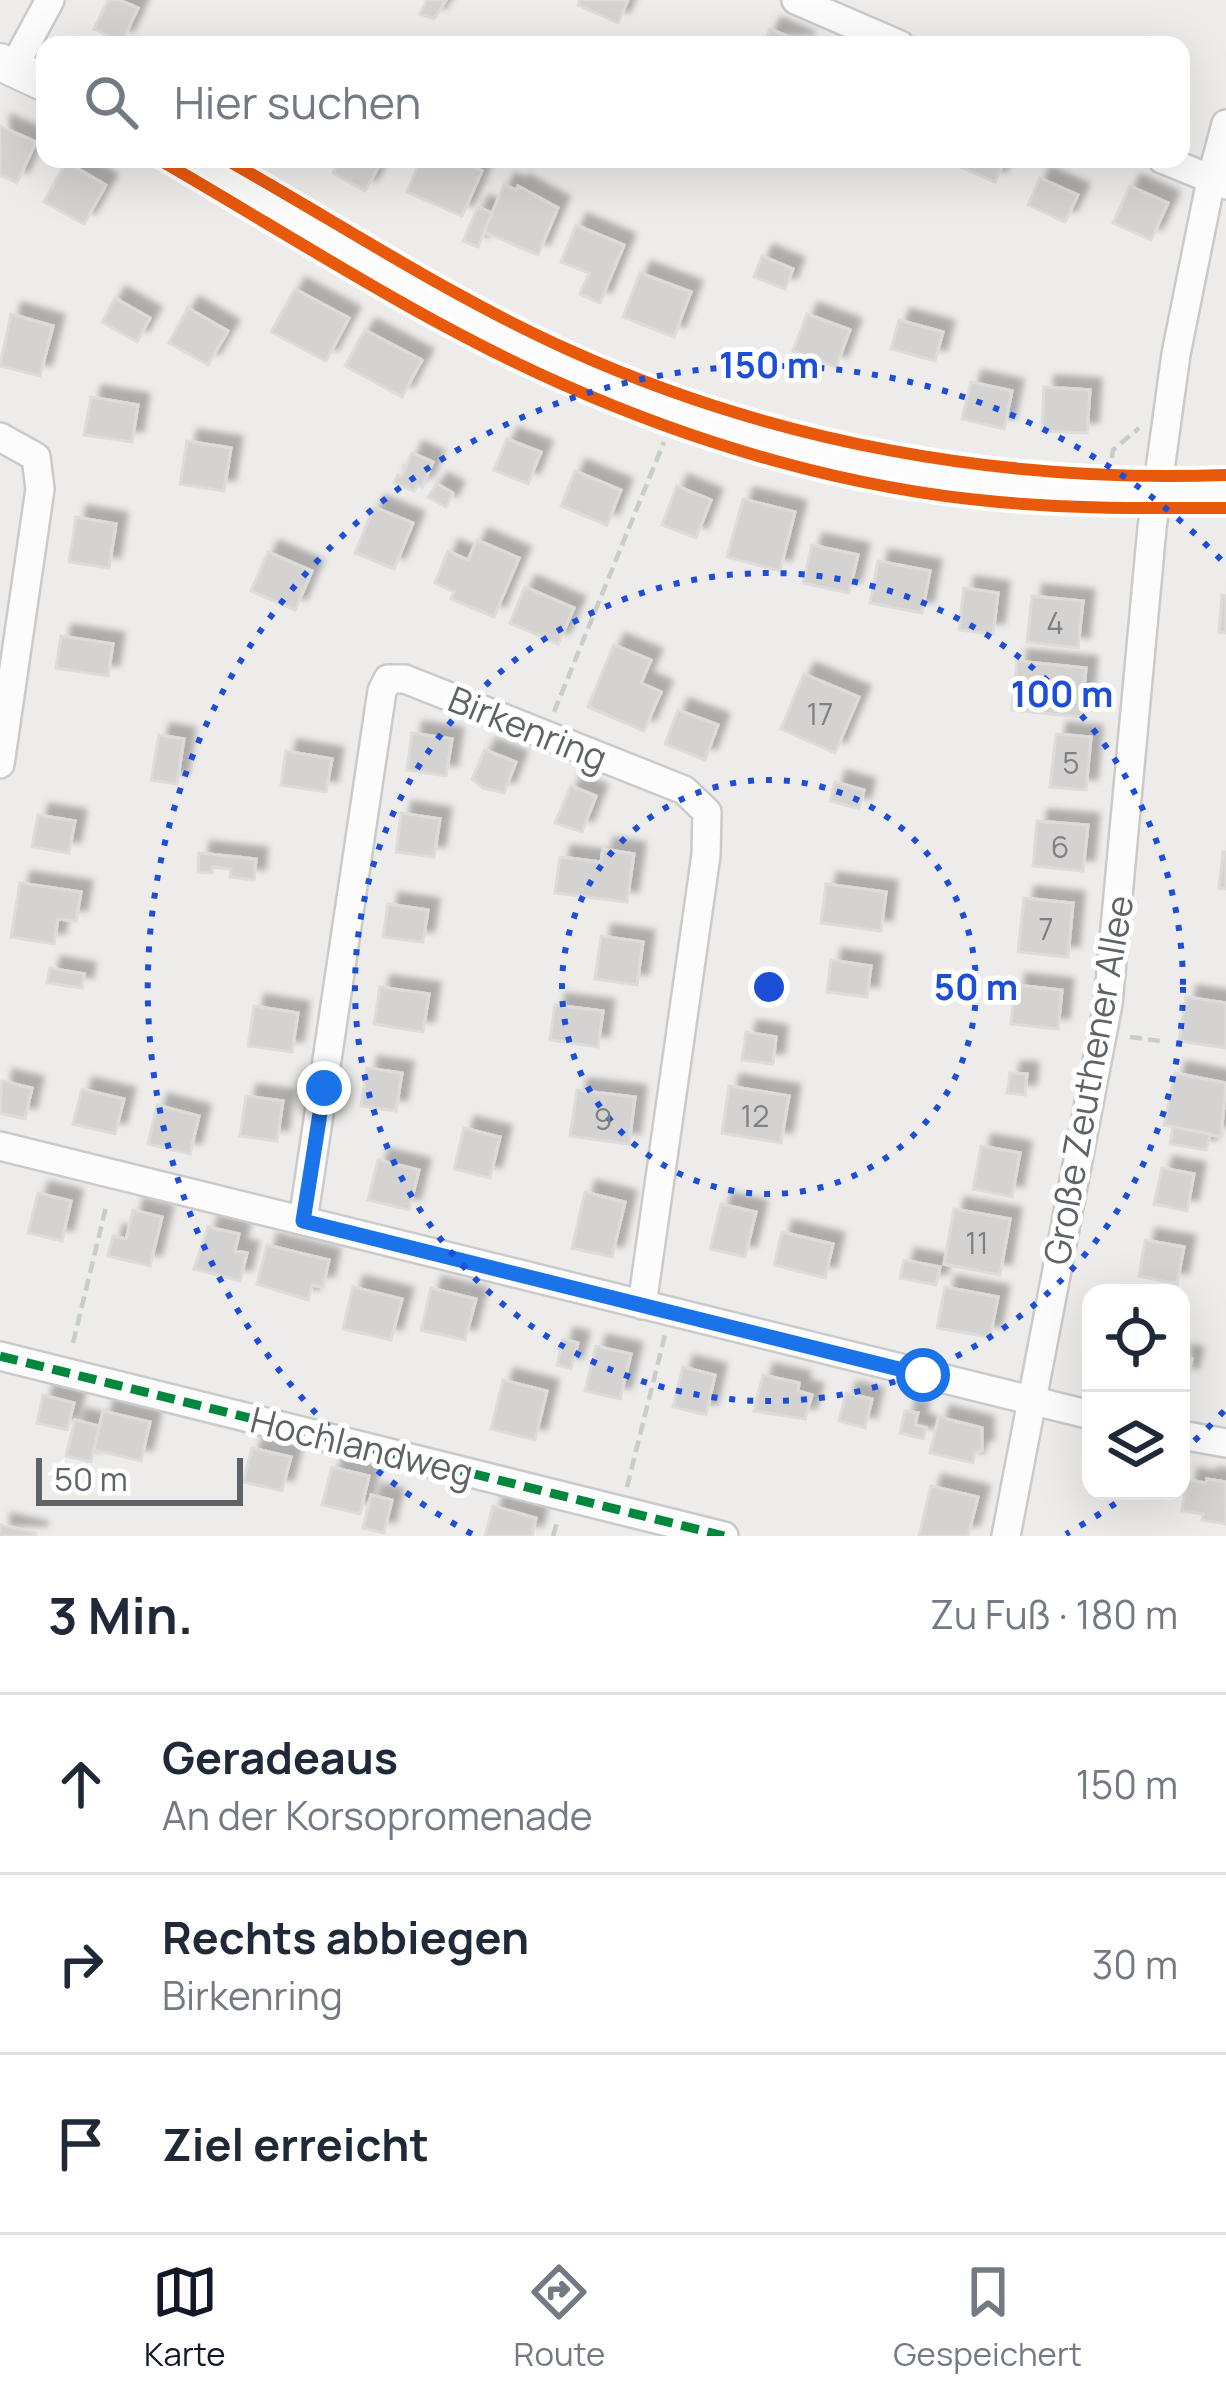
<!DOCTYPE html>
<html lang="de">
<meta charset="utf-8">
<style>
:root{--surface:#fff;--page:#f2f2f3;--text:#1f2937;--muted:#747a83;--line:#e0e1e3;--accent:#111827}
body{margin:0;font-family:Manrope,sans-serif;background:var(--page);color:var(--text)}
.controls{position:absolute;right:36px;bottom:36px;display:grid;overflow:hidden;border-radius:24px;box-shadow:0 12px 48px #0002}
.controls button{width:108px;height:108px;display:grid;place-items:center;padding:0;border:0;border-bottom:3px solid var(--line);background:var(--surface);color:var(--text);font:60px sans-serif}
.scale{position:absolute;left:36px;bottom:30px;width:207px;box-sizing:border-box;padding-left:12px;border:6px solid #5f6367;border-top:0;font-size:33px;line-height:42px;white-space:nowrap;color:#5f6367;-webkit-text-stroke:9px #fff;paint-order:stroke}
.stop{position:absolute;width:36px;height:36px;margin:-27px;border:9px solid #1a73e8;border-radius:50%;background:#fff}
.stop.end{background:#1a73e8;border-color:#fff;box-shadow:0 3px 12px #0008}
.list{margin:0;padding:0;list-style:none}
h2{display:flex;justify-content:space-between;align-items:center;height:156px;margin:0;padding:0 48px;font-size:51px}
h2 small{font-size:39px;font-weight:400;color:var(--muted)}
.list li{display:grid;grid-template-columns:78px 1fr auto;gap:36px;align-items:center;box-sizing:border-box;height:180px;padding:0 48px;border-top:3px solid var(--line)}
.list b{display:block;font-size:45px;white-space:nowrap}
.list p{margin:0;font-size:39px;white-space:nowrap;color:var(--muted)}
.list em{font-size:39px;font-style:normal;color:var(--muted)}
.icon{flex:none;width:66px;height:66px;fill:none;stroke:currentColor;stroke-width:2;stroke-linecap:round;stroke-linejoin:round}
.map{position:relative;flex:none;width:1226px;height:1536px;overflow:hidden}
.search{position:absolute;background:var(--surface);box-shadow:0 12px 48px #0002;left:36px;right:36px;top:36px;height:132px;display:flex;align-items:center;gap:30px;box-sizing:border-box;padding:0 42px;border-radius:24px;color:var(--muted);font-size:45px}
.sheet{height:696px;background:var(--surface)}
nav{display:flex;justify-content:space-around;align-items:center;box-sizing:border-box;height:168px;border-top:3px solid var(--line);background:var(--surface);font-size:33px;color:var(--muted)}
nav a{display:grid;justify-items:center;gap:6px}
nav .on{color:var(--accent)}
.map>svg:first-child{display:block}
</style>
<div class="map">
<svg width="1226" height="1536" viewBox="0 0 1226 1536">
<defs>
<filter id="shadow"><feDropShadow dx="11" dy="-11" stdDeviation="3" flood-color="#0004"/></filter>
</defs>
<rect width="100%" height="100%" fill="#eeecea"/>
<!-- building -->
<g fill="#d5d3d2" stroke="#dedcd9" stroke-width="3" filter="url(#shadow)">
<path d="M108,0H119L138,8L122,42L94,29Z"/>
<path d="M427,0H446L434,19L420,14Z"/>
<path d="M580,0H628L618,23L578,5Z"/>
<path d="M770,29L803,43V45H763Z"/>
<path d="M0,126L36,142L17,183L0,175Z"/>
<path d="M340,159H383L365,191L333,173Z"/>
<path d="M421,159H456L482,171L462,216L407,192Z"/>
<path d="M962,159H1005L995,182L958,166Z"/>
<path d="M66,162L106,185L84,224L44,202Z"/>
<path d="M1040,178L1078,195L1065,222L1028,205Z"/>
<path d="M504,185L516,190L518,186L558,208L538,255L484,232Z"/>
<path d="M1130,186L1168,203L1151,240L1113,223Z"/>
<path d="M478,207L492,213L478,247L463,241Z"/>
<path d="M576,225L624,245L600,303L580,294L589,273L561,262Z"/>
<path d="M762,256L793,269L785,289L754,277Z"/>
<path d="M640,273L691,292L674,337L623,317Z"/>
<path d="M295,289L349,318L326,361L271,332Z"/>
<path d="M115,298L150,318L137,342L102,322Z"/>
<path d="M188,308L228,331L208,365L169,343Z"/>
<path d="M11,314L53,326L40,376L0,366Z"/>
<path d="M807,314L850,330L836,367L793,351Z"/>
<path d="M899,320L943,332L935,361L891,349Z"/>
<path d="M365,330L422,360L402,397L345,366Z"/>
<path d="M971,382L1012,391L1004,429L962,419Z"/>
<path d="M1044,387L1090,390L1087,433L1042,431Z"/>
<path d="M91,397L138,405L132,442L84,435Z"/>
<path d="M507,439L541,452L528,484L494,470Z"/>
<path d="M187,441L231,448L224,491L180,484Z"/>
<path d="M412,453L433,462L422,487L417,485L414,491L394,483L398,475L402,477Z"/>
<path d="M575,471L621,490L607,525L561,506Z"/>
<path d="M437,484L453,493L446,507L428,497Z"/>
<path d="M677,486L711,500L696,538L662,525Z"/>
<path d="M743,499L795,512L780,571L727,557Z"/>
<path d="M374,507L413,523L394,569L355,553Z"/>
<path d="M76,517L116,524L109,568L69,562Z"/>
<path d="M477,540L519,558L494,617L451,599L454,592L435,583L448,551L468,560Z"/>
<path d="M812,545L858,555L849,593L803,583Z"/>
<path d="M268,552L312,571L295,610L251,591Z"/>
<path d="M878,561L930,571L922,613L870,603Z"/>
<path d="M525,587L574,608L558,644L510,623Z"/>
<path d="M964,588L998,593L993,634L959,630Z"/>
<path d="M1222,595L1226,596V633L1219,632Z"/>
<path d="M1032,596L1083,601L1078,648L1027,642Z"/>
<path d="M61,636L113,644L108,676L56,668Z"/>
<path d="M614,645L651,660L641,683L661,692L644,731L588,707Z"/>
<path d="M1017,661L1086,668L1081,717L1012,710Z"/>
<path d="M804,674L859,697L835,753L781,729Z"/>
<path d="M678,710L718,725L705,760L665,744Z"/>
<path d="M412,733L452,739L446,776L407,770Z"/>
<path d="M1056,734L1091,737L1086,790L1050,787Z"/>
<path d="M159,735L184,739L177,784L151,780Z"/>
<path d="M485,750L516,762L504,793L483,788L472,779Z"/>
<path d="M286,751L332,759L326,792L281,785Z"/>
<path d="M835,782L864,790L859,809L830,801Z"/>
<path d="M571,786L596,796L582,832L555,823Z"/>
<path d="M401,813L440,819L434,857L396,852Z"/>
<path d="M38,815L75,821L69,853L32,847Z"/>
<path d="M1037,821L1088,825L1083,871L1033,866Z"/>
<path d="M603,849L634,854L627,902L555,893L560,857L601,862Z"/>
<path d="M1223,852H1226V889L1219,888Z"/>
<path d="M199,853L256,859L254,880L230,877L231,869L212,867V873L198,872Z"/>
<path d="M20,883L81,892L76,921L58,919L54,944L11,937Z"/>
<path d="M826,884L886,892L881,931L821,923Z"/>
<path d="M1024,898L1073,903L1068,957L1018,952Z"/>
<path d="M388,904L428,910L423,942L383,937Z"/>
<path d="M601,936L643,942L637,985L595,979Z"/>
<path d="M831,960L871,966L867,997L827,992Z"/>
<path d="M50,968L84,974L82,988L47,983Z"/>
<path d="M1015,985L1062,990L1058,1029L1011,1024Z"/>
<path d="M380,987L429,994L423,1032L374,1024Z"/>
<path d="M1186,997L1226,1003V1048L1179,1041Z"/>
<path d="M555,1005L603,1011L598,1047L550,1040Z"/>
<path d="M254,1006L298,1013L292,1052L248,1046Z"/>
<path d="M746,1032L776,1037L773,1064L742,1060Z"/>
<path d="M367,1068L402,1073L396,1111L361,1106Z"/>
<path d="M1010,1073L1027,1074L1025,1095L1007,1093Z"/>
<path d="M1175,1073L1226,1083L1221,1137L1164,1125Z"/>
<path d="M2,1081L32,1088L25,1119L0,1113Z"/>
<path d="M729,1086L789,1096L781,1143L722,1133Z"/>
<path d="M82,1089L124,1099L115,1134L73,1124Z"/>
<path d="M577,1090L635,1097L629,1144L570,1136Z"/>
<path d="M246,1096L283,1101L277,1141L240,1136Z"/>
<path d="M157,1105L199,1116L190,1154L148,1144Z"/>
<path d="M1173,1127L1210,1134L1206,1150L1170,1144Z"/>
<path d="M464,1128L500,1137L490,1178L454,1169Z"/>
<path d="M981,1146L1020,1153L1012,1197L973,1189Z"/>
<path d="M378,1160L419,1170L409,1210L368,1200Z"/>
<path d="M1162,1168L1194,1174L1187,1211L1154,1204Z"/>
<path d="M585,1192L625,1202L612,1257L572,1248Z"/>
<path d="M38,1193L71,1201L62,1241L28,1233Z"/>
<path d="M721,1204L756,1212L745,1257L710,1249Z"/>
<path d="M954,1209L1010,1219L1000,1275L944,1264Z"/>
<path d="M133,1210L162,1217L150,1266L108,1256L113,1236L126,1239Z"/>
<path d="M208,1227L239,1234L235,1251L247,1253L240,1281L194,1269Z"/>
<path d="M782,1232L833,1244L825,1278L774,1265Z"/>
<path d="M1145,1240L1184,1247L1177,1284L1139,1276Z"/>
<path d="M267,1245L329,1260L323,1287L312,1285L308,1300L257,1284Z"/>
<path d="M904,1260L940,1267L936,1285L900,1278Z"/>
<path d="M353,1287L402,1299L391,1340L343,1329Z"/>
<path d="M945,1287L998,1297L990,1337L937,1328Z"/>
<path d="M431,1288L476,1299L465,1340L421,1330Z"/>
<path d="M563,1339L578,1343L571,1369L557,1365Z"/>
<path d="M596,1346L631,1354L620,1399L585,1391Z"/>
<path d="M1181,1356L1192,1359L1187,1379L1181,1378Z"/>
<path d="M683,1367L715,1375L706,1415L673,1407Z"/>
<path d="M763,1375L799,1383L798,1391L812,1395L805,1419L754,1411Z"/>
<path d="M503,1380L547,1391L535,1440L491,1429Z"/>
<path d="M846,1393L872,1399L865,1428L839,1421Z"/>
<path d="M43,1395L74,1403L67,1430L37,1423Z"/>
<path d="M103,1411L150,1422L141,1461L94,1450Z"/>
<path d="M905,1411L918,1413L915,1425L926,1428L923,1439L900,1433Z"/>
<path d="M939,1417L982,1428V1450L975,1453L973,1463L930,1453Z"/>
<path d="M75,1420L99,1426L91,1462L66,1456Z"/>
<path d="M252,1448L291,1457L282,1491L243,1482Z"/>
<path d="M332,1467L369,1476L360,1514L322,1505Z"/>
<path d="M1207,1479L1226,1482V1524L1202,1520L1203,1514L1182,1511L1187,1480L1206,1483Z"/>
<path d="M931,1486L978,1497L968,1536H919Z"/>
<path d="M371,1495L392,1500L384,1533L363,1528Z"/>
<path d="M493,1506L536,1518L532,1536H485Z"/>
<path d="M0,1525L36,1533V1536H0Z"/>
</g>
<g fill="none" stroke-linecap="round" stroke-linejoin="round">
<defs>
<g id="minor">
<path d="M796,0L900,45"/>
<path d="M13,68L50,0"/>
<path d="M1162,159L1226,185"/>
<path d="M0,437L36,457L40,489L0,764"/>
<path d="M0,1146L1091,1415"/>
<path d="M303,1221L382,691L388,679H405L684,790L707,812L706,855L642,1305"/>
<path d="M0,1356L724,1536"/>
<path d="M1181,1435L1226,1443"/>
<path d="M1006,1536L1108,1004L1152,528L1176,354L1211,180L1226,124"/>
</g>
<g id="tertiary">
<path d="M0,62L45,83"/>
<path d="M188,159C309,228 428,304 554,362C767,460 993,498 1226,490"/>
</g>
</defs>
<!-- minor casing -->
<use href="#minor" stroke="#cbcaca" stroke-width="32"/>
<!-- tertiary casing -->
<use href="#tertiary" stroke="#cbcaca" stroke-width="40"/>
<!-- path -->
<g stroke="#c8cccb" stroke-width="4.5" stroke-dasharray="12 6" stroke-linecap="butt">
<path d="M1112,458L1113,450L1139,428"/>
<path d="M554,712L664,442"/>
<path d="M1130,1037L1160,1041"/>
<path d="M73,1343L107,1203"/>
<path d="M627,1487L665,1335"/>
<path d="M553,1536L558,1519"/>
</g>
<!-- minor -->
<use href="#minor" stroke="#fcfcfc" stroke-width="27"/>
<!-- tertiary -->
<use href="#tertiary" stroke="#fcfcfc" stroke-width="36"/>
<!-- quiet -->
<path stroke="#00873e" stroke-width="9" stroke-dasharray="18 9" stroke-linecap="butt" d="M0,1356L724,1536"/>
<defs>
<g id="cycleway">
<path d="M158,159C290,235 423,323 562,384C699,445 850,489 999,502C1075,509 1150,508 1226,508"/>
<path d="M225,159C339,223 449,296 569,350C775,443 1000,483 1226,475"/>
</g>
</defs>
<!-- cycleway casing -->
<use href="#cycleway" stroke="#fff" stroke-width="20"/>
<!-- cycleway -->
<use href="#cycleway" stroke="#e8590c" stroke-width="12"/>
</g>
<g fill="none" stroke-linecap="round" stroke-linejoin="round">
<!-- route -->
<path stroke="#1a73e8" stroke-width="15" d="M324,1088L303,1221L923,1375"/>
</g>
<!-- distance rings -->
<g fill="none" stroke="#1d4ed8" stroke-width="6" stroke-dasharray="6 12">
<circle cx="769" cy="987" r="207"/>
<circle cx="769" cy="987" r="414"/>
<path d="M1224 1411A622 622 0 0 1 1181 1453M1130 1493A622 622 0 0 1 1066 1534M472 1534A622 622 0 1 1 1224 563"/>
</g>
<g text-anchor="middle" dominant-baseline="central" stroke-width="10" stroke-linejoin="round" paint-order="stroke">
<!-- number labels -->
<g font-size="30" fill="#7e8083">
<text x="1055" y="622">4</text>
<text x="820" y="713">17</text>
<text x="1071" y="762">5</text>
<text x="1060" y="846">6</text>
<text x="1046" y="928">7</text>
<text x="755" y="1115">12</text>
<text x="603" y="1118">9</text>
<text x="977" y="1242">11</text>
</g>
<!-- street labels -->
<g font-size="36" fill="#5f6367" stroke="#fff">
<text transform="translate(528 728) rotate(22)">Birkenring</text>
<text transform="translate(1088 1080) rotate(-80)">Große Zeuthener Allee</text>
<text transform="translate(362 1446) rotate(14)">Hochlandweg</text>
</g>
</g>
<circle cx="769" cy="987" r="18" fill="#1d4ed8" stroke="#fff" stroke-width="6"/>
<g font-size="36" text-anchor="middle" font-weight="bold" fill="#1d4ed8" stroke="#fff" stroke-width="10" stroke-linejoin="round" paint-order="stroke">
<text x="769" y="378">150 m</text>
<text x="1062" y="707">100 m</text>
<text x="976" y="1000">50 m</text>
</g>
</svg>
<div class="controls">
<button><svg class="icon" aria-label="locate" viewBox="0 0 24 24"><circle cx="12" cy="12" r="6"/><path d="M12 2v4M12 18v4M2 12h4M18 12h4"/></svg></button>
<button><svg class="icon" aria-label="layers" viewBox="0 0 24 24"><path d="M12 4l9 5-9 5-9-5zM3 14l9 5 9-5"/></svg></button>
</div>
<div class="scale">50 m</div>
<div class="stop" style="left:923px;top:1375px"></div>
<div class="stop end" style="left:324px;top:1088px"></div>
<div class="search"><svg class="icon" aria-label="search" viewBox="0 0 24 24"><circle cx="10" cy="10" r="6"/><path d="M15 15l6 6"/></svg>Hier suchen</div>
</div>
<section class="sheet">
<h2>3 Min.<small>Zu Fuß · 180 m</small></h2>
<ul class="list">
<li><svg class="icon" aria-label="ahead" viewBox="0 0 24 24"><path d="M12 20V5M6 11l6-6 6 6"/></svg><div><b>Geradeaus</b><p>An der Korsopromenade</p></div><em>150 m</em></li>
<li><svg class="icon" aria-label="right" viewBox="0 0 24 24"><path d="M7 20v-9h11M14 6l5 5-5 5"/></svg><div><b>Rechts abbiegen</b><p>Birkenring</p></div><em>30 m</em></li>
<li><svg class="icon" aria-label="arrive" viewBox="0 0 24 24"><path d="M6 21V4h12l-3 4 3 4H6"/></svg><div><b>Ziel erreicht</b></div></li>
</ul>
</section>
<nav>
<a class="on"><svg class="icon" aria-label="map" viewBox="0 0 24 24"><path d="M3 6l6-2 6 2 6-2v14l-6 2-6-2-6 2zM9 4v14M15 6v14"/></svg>Karte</a>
<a><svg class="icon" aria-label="directions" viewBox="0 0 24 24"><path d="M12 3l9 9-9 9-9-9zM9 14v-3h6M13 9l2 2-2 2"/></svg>Route</a>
<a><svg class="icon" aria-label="saved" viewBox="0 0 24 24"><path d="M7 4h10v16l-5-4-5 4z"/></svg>Gespeichert</a>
</nav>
